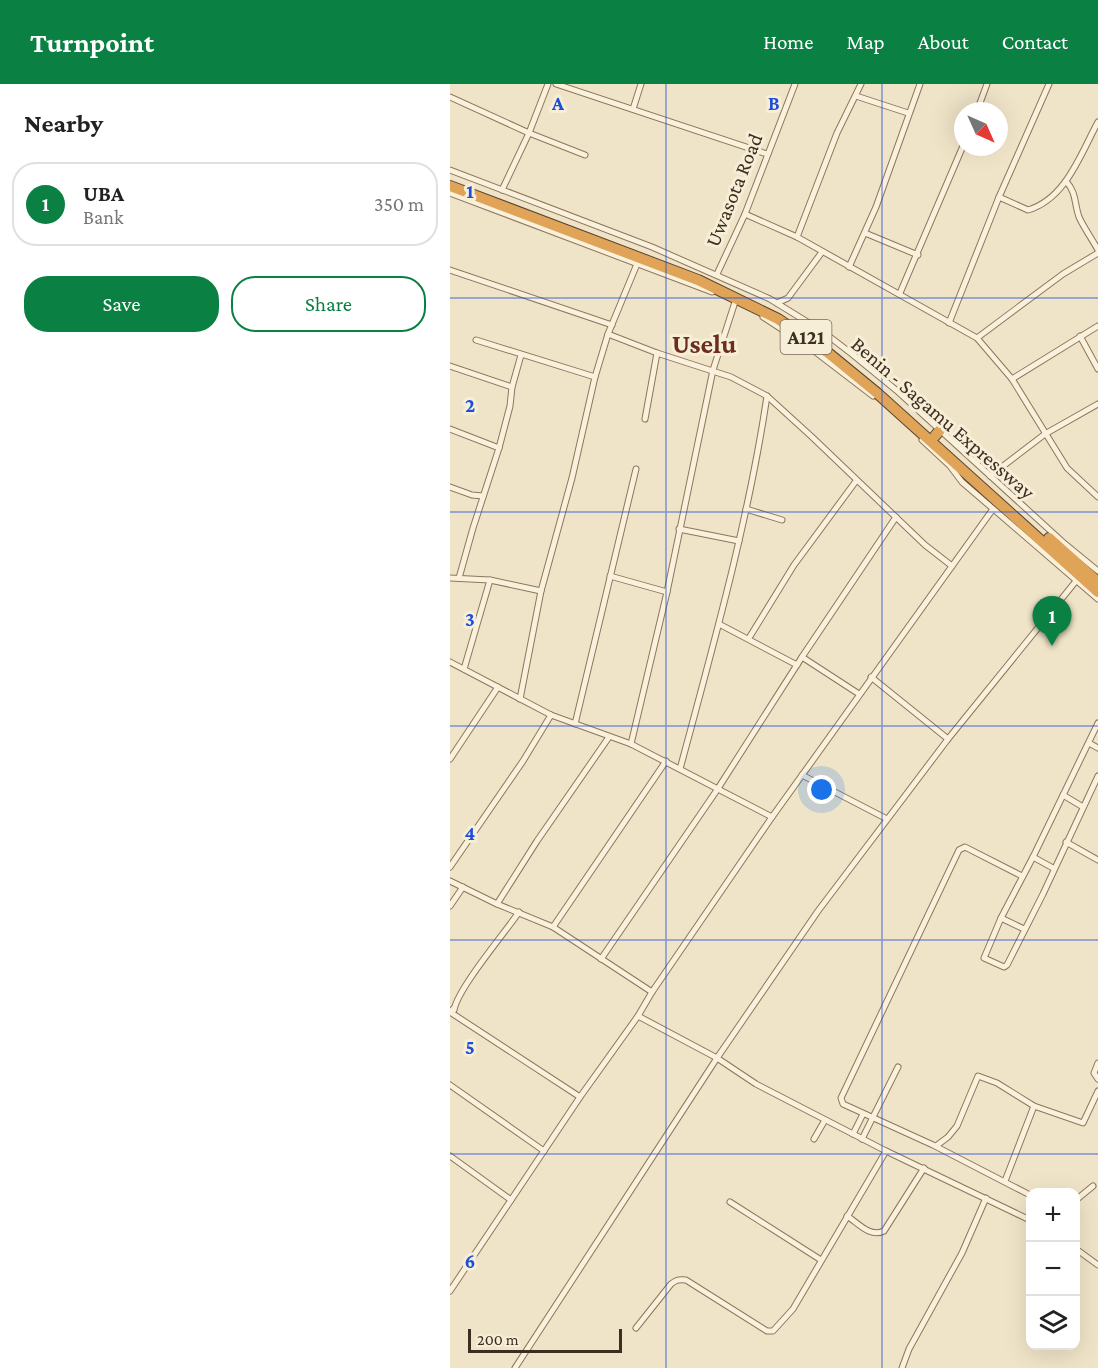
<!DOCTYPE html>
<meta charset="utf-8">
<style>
:root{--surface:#fff;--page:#f2f2f2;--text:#222;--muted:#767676;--line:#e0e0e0;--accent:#0b8043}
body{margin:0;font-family:"Crimson Pro",serif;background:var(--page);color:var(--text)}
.controls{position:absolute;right:18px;bottom:18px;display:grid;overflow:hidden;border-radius:12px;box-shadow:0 6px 24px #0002}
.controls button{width:54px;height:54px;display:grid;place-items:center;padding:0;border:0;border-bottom:2px solid var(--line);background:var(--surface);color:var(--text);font:30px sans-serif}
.compass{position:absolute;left:504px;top:18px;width:54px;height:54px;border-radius:50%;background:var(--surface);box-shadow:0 6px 24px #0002;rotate:135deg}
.scale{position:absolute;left:18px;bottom:15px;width:154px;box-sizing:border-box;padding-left:6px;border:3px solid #3d2e20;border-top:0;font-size:16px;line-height:21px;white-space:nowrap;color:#3d2e20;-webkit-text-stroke:4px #f7eed8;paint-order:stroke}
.you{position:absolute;left:372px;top:706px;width:21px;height:21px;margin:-15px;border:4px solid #fff;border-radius:50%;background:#1a73e8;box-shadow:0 0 0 9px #1a73e833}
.badge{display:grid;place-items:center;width:39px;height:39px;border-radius:50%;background:var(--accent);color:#fff;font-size:20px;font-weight:700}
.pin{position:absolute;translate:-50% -50px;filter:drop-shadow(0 2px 3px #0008)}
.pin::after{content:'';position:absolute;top:32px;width:21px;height:18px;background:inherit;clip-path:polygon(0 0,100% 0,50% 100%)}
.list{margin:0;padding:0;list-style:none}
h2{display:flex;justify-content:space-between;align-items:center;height:78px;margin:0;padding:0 24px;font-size:26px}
h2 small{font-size:20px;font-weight:400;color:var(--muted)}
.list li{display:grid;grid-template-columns:39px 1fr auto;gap:18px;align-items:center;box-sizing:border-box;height:84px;margin:0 12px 12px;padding:0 12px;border:2px solid var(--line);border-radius:24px}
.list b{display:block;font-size:22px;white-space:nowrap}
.list p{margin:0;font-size:20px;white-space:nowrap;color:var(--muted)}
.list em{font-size:20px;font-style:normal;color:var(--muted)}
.actions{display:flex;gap:12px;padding:18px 24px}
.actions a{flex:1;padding:14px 0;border:2px solid var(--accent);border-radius:24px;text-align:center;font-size:21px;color:var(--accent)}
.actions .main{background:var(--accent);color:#fff}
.icon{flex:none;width:33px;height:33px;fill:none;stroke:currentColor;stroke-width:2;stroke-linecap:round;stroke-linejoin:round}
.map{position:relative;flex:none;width:648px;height:1284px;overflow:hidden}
header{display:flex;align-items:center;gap:36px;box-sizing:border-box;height:84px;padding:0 30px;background:var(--accent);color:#fff}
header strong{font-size:28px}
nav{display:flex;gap:33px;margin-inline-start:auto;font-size:21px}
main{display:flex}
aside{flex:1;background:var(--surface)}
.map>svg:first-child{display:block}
</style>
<header>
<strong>Turnpoint</strong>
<nav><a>Home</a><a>Map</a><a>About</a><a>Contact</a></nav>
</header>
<main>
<aside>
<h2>Nearby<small></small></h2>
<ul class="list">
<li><span class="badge">1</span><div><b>UBA</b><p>Bank</p></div><em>350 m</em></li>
</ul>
<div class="actions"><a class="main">Save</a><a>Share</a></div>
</aside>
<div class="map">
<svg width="648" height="1284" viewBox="0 0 648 1284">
<rect width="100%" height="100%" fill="#f0e4c8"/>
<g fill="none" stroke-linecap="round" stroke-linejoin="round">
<defs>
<g id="street">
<path d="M106,0L317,70"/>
<path d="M406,12L458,29"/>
<path d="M0,13L79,49L135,71"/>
<path d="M183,25L191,0"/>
<path d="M527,27L537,0"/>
<path d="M0,86L202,163L320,215L372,247L402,270L446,306L615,460L648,487"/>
<path d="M616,97C627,110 624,119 629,133C634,144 642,155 648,166"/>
<path d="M52,106L79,49L98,0"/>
<path d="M0,109L262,208"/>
<path d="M549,113L578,126C616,115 631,69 648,38"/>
<path d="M295,130L347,153L527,254L562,295L617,384L648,413"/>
<path d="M415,149L468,171"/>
<path d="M347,153L387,49L411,0"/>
<path d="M399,183L426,123L470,0"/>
<path d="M0,186L162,241"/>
<path d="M267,190L295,130L345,0"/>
<path d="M450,209L513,62"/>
<path d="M327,219L338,214L372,168"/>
<path d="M313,233L359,263L423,312"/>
<path d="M499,239L549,113L599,0"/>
<path d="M158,250L207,269L281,293L317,312L361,352L475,461L502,482"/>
<path d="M630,252L648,285"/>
<path d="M527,254L613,190L648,169"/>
<path d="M26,256L145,293"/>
<path d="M0,282L62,303"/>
<path d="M562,295L648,242"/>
<path d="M195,335L207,269"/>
<path d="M0,345L49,364"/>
<path d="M472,356L500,382L512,398L648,515"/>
<path d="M540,392L595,350L648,320"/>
<path d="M0,403L22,411L33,412"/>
<path d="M296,425L332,436"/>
<path d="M229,445L289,457"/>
<path d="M160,492L217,508"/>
<path d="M0,494L40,496L91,507"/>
<path d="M9,494L23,444L49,364L60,322L62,303L71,271"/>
<path d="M269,540L347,581"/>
<path d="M299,554L344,481L406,397"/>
<path d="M352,573L409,610"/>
<path d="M0,578L101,631L181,660L322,733"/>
<path d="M14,585L40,496"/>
<path d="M421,593L498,655"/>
<path d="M70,615L91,507L122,394L145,293L158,250L187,180"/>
<path d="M648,639L583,773L551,834L534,874L554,883L557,881L593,810L648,692"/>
<path d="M125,640L186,385"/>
<path d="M639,659L648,664"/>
<path d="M181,660L217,508L263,286L285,218"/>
<path d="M0,675L48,603"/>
<path d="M230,685C263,562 298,439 317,312"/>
<path d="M352,691L437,735"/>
<path d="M613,711L633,723"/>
<path d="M616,758L648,776"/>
<path d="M583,773L603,784"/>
<path d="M0,783L73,677L101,631"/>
<path d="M572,792L515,763L509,766L391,1014L393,1020L483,1061L580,1111"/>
<path d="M0,797L47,820L103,843L202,908"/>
<path d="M47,820L87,757L159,653"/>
<path d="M0,822L13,803"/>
<path d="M551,834L574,845"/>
<path d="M103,843L216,677"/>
<path d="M151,875L267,706L352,573L446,433"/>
<path d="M4,924L0,928L130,1013"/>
<path d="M4,926C8,904 54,850 69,828"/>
<path d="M188,932L267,974L306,1000L436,1067L580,1136"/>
<path d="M648,979L644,989L648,995"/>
<path d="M0,1001L94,1067"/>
<path d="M403,1050L413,1030"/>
<path d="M364,1055L375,1036"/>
<path d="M412,1055L448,983"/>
<path d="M486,1062L498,1053L507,1042L528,992L547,999L584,1022L633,1039L648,1007"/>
<path d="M0,1072L61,1116"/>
<path d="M555,1097L584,1022"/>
<path d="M626,1116L643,1102"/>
<path d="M280,1118L371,1176"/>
<path d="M397,1132C408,1139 420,1154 434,1147L474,1084"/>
<path d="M626,1165L648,1181"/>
<path d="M0,1207L130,1013L188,932L202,908L322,733L543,425"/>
<path d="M186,1244L221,1200C226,1196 229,1195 236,1196L317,1247H323L343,1225L436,1067"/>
<path d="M65,1284L267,974L368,827L498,655L626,497"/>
<path d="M452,1284L459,1265L512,1169L536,1114"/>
</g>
<g id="highway">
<path d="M0,102L248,196L328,235L377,268L427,309L648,508"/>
<path d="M485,352L490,346"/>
<path d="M599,454L648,498"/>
</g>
</defs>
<!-- street casing -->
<use href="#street" stroke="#8d765c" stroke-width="7"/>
<!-- highway casing -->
<use href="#highway" stroke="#5b4430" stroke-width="12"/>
<!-- street -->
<use href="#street" stroke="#faf1dc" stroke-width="5"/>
<!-- highway -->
<use href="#highway" stroke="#e0a458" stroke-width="10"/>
</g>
<!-- grid -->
<path fill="none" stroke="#1d4ed8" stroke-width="1.5" stroke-opacity="0.55" d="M216,0V1284M432,0V1284M0,214H648M0,428H648M0,642H648M0,856H648M0,1070H648"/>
<g text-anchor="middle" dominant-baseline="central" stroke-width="6" stroke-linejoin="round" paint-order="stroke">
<!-- shield labels -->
<rect fill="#f7eed8" stroke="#756857" stroke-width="1.5" x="330.5" y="236" width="51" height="34" rx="4.5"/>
<g font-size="20" font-weight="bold" fill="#3d2e20">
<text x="356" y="253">A121</text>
</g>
<!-- street labels -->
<g font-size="21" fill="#3d2e20" stroke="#f7eed8">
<text transform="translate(284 106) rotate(-68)">Uwasota Road</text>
<text transform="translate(493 334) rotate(41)">Benin - Sagamu Expressway</text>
</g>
<!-- district labels -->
<g font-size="27" font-weight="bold" fill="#6b2e1e" stroke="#f7eed8">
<text x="254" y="260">Uselu</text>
</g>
</g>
<g font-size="20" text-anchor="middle" font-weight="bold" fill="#1d4ed8" stroke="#f7eed8" stroke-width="6" stroke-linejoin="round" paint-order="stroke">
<text x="108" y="26">A</text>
<text x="324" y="26">B</text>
<text x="20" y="114">1</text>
<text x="20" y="328">2</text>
<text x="20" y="542">3</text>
<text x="20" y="756">4</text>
<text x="20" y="970">5</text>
<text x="20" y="1184">6</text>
</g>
</svg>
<div class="controls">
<button>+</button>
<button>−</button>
<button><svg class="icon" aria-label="layers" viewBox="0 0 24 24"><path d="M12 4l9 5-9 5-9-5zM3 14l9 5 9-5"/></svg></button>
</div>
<svg class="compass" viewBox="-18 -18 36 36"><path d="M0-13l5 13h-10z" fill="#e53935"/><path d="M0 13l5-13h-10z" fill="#767676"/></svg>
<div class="scale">200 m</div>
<div class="you"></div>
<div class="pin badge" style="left:602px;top:562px">1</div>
</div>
</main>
